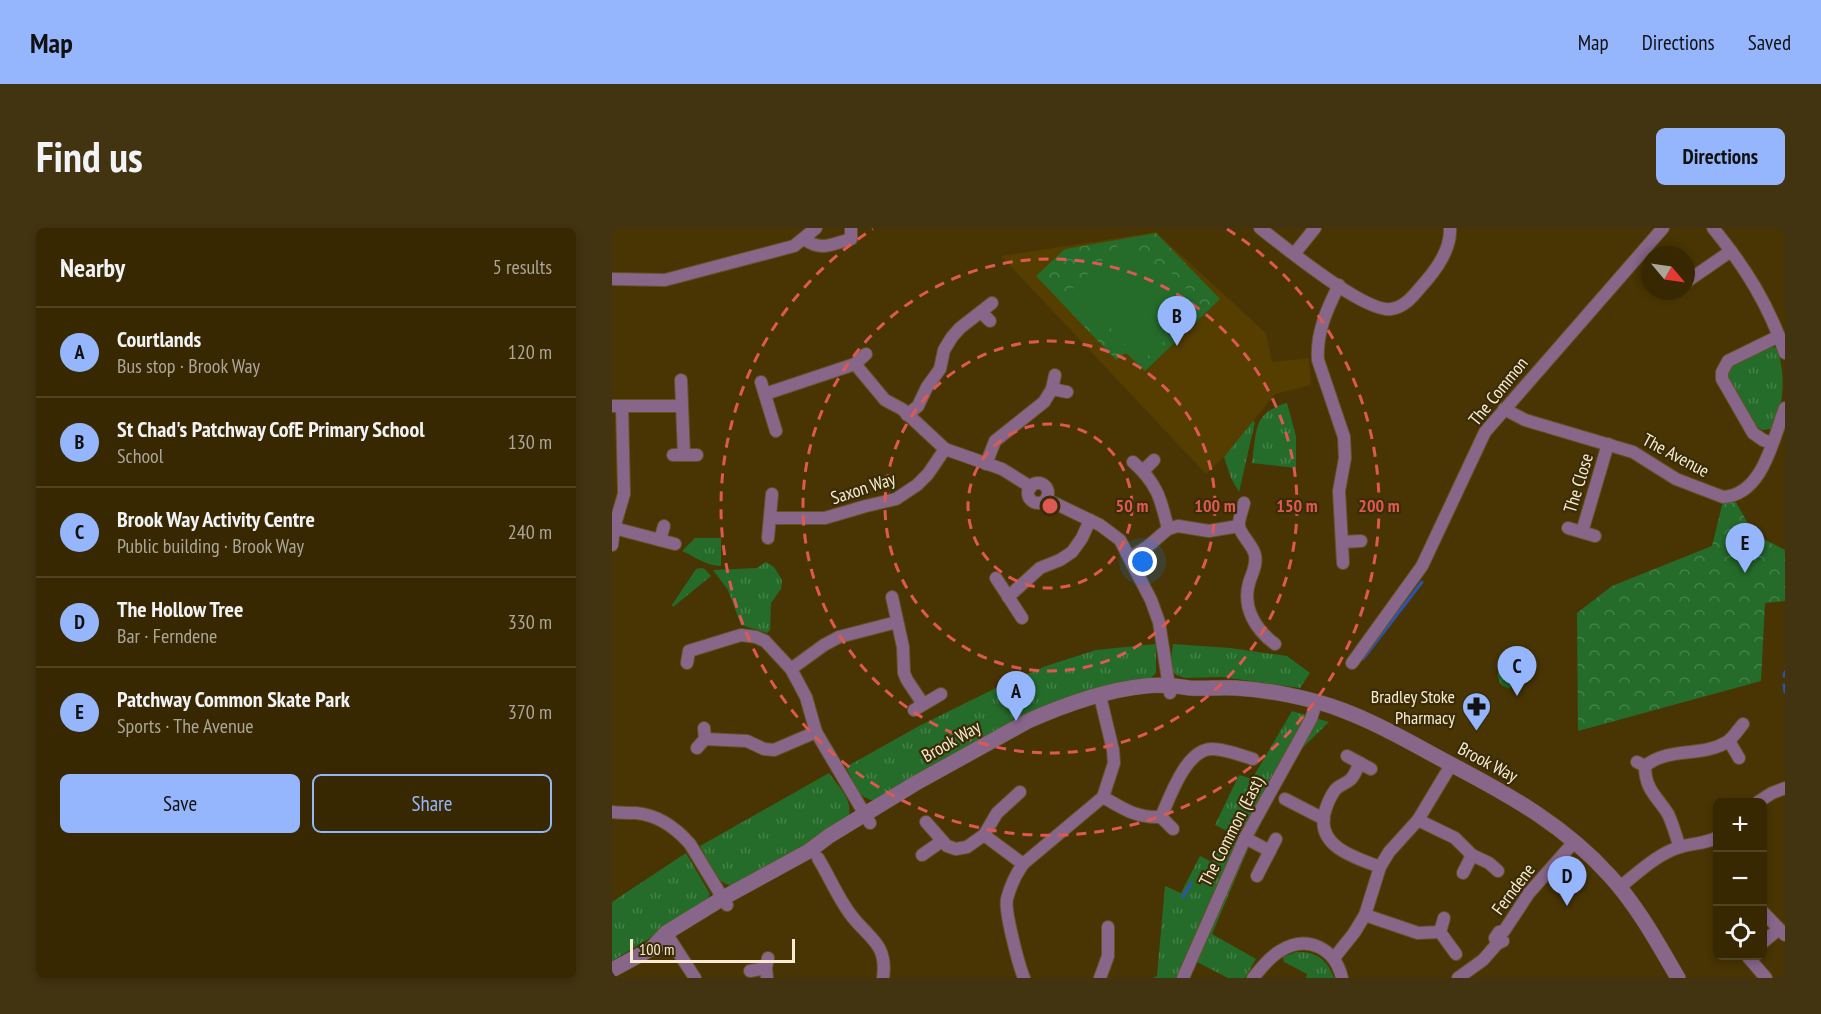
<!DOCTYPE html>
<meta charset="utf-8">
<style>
:root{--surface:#372802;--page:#423411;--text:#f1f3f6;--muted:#aaa699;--line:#514424;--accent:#95b6fd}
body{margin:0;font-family:"PT Sans Narrow",sans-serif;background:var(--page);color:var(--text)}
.controls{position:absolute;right:18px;bottom:18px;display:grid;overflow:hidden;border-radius:9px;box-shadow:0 3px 9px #0003}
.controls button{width:54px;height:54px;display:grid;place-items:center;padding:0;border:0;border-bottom:2px solid var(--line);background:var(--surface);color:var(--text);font:30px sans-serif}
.compass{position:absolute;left:1029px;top:18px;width:54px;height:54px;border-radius:50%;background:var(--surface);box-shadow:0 3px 9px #0003;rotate:119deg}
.scale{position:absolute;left:18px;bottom:15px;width:165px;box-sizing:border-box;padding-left:6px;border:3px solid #f7ebd3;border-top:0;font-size:16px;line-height:21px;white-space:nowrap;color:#f7ebd3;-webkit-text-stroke:4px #3b2c08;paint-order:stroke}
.you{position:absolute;left:531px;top:334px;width:21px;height:21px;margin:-15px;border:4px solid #fff;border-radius:50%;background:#1a73e8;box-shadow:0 0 0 9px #1a73e833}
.badge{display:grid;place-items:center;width:39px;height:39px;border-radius:50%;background:var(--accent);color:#111;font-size:20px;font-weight:700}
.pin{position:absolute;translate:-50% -50px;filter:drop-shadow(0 2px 3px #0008)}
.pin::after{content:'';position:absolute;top:32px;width:21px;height:18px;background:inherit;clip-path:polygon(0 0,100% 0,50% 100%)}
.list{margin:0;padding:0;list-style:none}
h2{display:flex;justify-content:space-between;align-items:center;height:78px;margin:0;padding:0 24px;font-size:26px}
h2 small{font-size:20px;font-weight:400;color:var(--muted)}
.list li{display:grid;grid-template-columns:39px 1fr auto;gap:18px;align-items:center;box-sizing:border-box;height:90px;padding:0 24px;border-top:2px solid var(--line)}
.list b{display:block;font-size:22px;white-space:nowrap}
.list p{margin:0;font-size:20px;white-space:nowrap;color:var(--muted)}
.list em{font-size:20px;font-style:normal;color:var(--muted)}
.actions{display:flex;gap:12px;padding:18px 24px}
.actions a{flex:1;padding:14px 0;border:2px solid var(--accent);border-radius:9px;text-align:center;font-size:21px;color:var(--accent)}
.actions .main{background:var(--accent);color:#111}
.icon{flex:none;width:33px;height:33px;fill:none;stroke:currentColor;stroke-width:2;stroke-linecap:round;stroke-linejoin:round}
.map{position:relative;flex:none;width:1173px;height:750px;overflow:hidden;border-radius:9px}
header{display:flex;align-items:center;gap:36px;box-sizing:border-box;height:84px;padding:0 30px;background:var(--accent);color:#111}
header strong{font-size:28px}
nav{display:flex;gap:33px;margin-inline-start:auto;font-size:21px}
.intro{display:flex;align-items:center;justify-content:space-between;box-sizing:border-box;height:144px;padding:0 36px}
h1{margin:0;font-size:42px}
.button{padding:15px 27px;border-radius:9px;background:var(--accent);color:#111;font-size:21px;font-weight:700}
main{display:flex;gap:36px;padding:0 36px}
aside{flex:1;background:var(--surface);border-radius:9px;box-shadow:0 3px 9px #0003}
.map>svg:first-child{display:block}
</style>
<header>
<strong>Map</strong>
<nav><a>Map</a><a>Directions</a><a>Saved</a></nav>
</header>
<div class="intro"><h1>Find us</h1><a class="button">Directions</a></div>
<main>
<aside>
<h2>Nearby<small>5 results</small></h2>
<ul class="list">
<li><span class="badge">A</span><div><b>Courtlands</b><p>Bus stop · Brook Way</p></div><em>120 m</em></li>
<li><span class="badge">B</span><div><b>St Chad's Patchway CofE Primary School</b><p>School</p></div><em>130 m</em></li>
<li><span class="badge">C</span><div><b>Brook Way Activity Centre</b><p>Public building · Brook Way</p></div><em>240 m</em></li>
<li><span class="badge">D</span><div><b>The Hollow Tree</b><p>Bar · Ferndene</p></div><em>330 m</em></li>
<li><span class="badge">E</span><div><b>Patchway Common Skate Park</b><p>Sports · The Avenue</p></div><em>370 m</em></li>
</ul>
<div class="actions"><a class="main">Save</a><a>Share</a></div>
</aside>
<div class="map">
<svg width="1173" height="750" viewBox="0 0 1173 750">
<defs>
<pattern id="grass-tufts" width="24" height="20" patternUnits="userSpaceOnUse" patternTransform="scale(1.5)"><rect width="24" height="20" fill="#256c2b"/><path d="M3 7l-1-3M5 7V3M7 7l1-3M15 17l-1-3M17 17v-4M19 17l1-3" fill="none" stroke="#458149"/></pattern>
<pattern id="park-crowns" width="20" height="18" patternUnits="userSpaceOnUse" patternTransform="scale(1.5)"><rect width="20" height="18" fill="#256c2b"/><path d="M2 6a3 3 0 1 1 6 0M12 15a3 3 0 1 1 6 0" fill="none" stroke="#458149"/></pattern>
</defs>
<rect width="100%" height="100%" fill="#493503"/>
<!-- built -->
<path fill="#553e00" d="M544,4L654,105L660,134L697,130L699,157L663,166L612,229L594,246L389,28Z"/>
<!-- grass -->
<g fill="url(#grass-tufts)">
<path d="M1160,118L1166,121C1173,151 1173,172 1160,201L1150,202L1145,199L1116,149V139Z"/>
<path d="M675,175L684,208V240L640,235C645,203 640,185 675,175Z"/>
<path d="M641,193L643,194L627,264L619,250L612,229Z"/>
<path d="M83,310H109V338C94,338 84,329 70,323Z"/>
<path d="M154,334L162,339L170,352L169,361L159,375L158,402L155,405L129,397L116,362L101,342L145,340Z"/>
<path d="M89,340L93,341L99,348L61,379L60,377L84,341Z"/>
<path d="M544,416V445L537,452L434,479L267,573C245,572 243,557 234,539L307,498L384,460L434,438L484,422Z"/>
<path d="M561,416L618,420L675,428L698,445L688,460L610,449L573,450L564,447L558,439Z"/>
<path d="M680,483L717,494L685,525L636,621L600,706L644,731L633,750H616L585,734L575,750H541L545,748L553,658L569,665L588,628L600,634L615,603L603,597L627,547L640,551Z"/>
<path d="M217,545C227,559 244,575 235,592L122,658C103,657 96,633 88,618Z"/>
<path d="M74,625L98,666L93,677L0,733V674Z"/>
<path d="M684,724C704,723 715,731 722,750H694L695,746L672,734L671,729Z"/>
</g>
<!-- park -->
<g fill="url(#park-crowns)">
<path d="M544,5L608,71L533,143L514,125L504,132L424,48L453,21Z"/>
<path d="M1122,271L1142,306L1173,322V373L1153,375L1149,453L966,503L965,385L1000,358L1100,318L1111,273Z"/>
<path d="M900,432L910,437L897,461L888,456L885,447L892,434Z"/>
</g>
<!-- pitch -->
<g fill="#256c2b">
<path d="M514,10L547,45L488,101L455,66Z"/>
<path d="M556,42L590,78L529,134L496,97Z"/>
<path d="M1119,317L1148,338L1129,363L1116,322Z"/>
</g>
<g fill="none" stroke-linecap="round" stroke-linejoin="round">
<!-- stream -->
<g stroke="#2e53af" stroke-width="3">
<path d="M751,431L810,354"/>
<path d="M1172,448L1173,444"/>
<path d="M1172,457L1173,464"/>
<path d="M571,669L579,655"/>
</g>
<defs>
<g id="minor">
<path d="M648,0C671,18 753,85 779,81C795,79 804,64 814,53C827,38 839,20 838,0"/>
<path d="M1101,0C1133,39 1157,77 1173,125"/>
<path d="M192,11C210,24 219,16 239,11V0"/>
<path d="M682,26L703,0"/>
<path d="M0,51L53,52L182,18L204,0"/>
<path d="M1074,54L1119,23"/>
<path d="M727,57C715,81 704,105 706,132L732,209L733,230L727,263L731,335"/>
<path d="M369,84L378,93"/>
<path d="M243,136L273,172L290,181L333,221L390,241L419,259"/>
<path d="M69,152L72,227"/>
<path d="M149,154L164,203"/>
<path d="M440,161L443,147"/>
<path d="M153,166L243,136L254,126"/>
<path d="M0,178H70"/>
<path d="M892,181L913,192L1021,224L1064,251L1111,269C1151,267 1161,211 1173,180"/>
<path d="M295,187L306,178L315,159L328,141L332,122L340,109L348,100L380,75"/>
<path d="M1160,215L1151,212L1141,205L1110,151V144L1116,133L1167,108"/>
<path d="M61,227H85"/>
<path d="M521,234C545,255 549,271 556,301"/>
<path d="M374,236L383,213L432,174L440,161L455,164"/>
<path d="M531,243L542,232"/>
<circle cx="426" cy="265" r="10"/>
<path d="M434,271L488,297L508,312L539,372L547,394L558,465"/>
<path d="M632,275C631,281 626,292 627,298C629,308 641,317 643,327C645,338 640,345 637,355C630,380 644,402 663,416"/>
<path d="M159,290H213L254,278L284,271L305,257L316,246L333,221"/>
<path d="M2,300L63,316"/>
<path d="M956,300L983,308"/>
<path d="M970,304L996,216"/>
<path d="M156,310L160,266"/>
<path d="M48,312L52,298"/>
<path d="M730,314L749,313"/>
<path d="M0,317L2,300L12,266L10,178"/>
<path d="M518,330L535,319L556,301L566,298L597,303L627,298"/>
<path d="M384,350L410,390"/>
<path d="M280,369L291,419L292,445L295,452L311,476"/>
<path d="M396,369L428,340L448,332L460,324L470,310L478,292"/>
<path d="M75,435L77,423L129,407L144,409L153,413L179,441L194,469L204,504L258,595"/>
<path d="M740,435L810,338L873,204L1051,0"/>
<path d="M179,441L212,417L227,409L285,394"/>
<path d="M302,482L329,466"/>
<path d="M93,511L135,513L152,521L162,522L204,504"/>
<path d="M1117,513L1127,530"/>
<path d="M85,520L93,511L92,500"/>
<path d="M735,528L759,541"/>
<path d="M1025,534L1033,538C1033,562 1045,568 1056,586C1061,596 1064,609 1068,619"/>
<path d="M748,535C745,540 743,547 739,551C734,556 727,557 723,562C718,569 714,579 712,587C706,620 745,630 768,639"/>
<path d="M1033,538C1058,518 1088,530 1115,514C1121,510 1126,502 1131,496"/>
<path d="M491,569C512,581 524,590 549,589C558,569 574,521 600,521C613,521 628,527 641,531"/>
<path d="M673,571L712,591"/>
<path d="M1146,574L1160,565L1173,560"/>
<path d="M0,584C8,585 16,585 24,585C46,587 64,600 78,616L115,677"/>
<path d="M549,589L561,601"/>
<path d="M806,592L843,610L860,627L877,635L886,643"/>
<path d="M314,594L335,618L344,621L355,619L372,607L385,585L408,564"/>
<path d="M372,607L411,636"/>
<path d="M633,610L658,623"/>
<path d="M310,627L330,613"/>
<path d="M206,630C217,648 226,670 239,687C256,710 276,715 271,750"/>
<path d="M851,645L860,627"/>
<path d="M645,648L664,611"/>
<path d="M1008,659C1027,644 1045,626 1068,619C1080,615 1094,616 1106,609"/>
<path d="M1150,683L1173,707"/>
<path d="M753,687L806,705L828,704L844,726"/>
<path d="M828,704L832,690"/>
<path d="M54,705L83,750"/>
<path d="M1150,715L1167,701"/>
<path d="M885,716L883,710L887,704L892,703L917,665L962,614"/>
<path d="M1137,728L1136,729L1154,750"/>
<path d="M722,730L742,705L753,687L768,639L777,624L806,592L839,537"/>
<path d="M138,743L154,740"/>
<path d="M155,750L154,740L156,730"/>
<path d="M412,750C407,738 392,682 395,671C398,659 404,646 411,636L491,569L502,535L501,522L488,468"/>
<path d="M488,750L496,728V699"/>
<path d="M571,750L633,610L699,491L704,475"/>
<path d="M641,750C648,741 658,729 668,723C695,706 723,720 730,750"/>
<path d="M846,750L871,732L885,716L891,713"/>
</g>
<g id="tertiary">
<path d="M41,719L54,705L111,670L197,623L217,608L304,555L416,493C452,477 494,462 533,458C549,456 563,458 578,460C594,461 609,459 624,460C657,462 699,470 730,482C770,497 806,519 844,539C901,569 954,599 998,648C1026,679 1045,714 1066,750"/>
<path d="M0,742L50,715"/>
</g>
</defs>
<!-- minor casing -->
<use href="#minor" stroke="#655224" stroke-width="14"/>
<!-- tertiary casing -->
<use href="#tertiary" stroke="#655224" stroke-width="16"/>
<!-- minor -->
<use href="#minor" stroke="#88668a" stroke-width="12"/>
<!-- tertiary -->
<use href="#tertiary" stroke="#88668a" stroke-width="15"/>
</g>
<!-- distance rings -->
<g fill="none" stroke="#de5953" stroke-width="3" stroke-dasharray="10 8">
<circle cx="438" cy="278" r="82"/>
<circle cx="438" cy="278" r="165"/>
<circle cx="438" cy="278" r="247"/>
<path d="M615 1A329 329 0 1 1 261 1"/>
</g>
<!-- icons -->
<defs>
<symbol id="pharmacy-pin" viewBox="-11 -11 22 30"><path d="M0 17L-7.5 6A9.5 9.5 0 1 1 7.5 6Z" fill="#95b6fd" stroke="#3b2c08"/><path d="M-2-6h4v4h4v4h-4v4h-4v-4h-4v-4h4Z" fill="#111"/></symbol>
</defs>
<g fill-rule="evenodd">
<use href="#pharmacy-pin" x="848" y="462" width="33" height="45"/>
</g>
<g text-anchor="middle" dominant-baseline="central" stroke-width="4.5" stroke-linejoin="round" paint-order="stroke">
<!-- street labels -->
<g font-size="18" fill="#f7ebd3" stroke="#3b2c08">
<text transform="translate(886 163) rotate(-51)">The Common</text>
<text transform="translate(1064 227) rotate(28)">The Avenue</text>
<text transform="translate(966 255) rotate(-73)">The Close</text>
<text transform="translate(251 260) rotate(-18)">Saxon Way</text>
<text transform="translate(339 513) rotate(-30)">Brook Way</text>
<text transform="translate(876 534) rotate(28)">Brook Way</text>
<text transform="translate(619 603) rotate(-63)">The Common (East)</text>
<text transform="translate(901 661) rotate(-53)">Ferndene</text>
</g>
<!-- poi labels -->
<g font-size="18" fill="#f7ebd3" stroke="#3b2c08" text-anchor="end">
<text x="843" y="468">Bradley Stoke<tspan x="843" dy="21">Pharmacy</tspan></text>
</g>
</g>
<circle cx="438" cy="278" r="9" fill="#de5953" stroke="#3b2c08" stroke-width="3"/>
<g font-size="18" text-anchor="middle" font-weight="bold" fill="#de5953" stroke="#3b2c08" stroke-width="4.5" stroke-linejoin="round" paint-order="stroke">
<text x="520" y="284">50 m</text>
<text x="603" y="284">100 m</text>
<text x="685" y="284">150 m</text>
<text x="767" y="284">200 m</text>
</g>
</svg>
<div class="controls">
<button>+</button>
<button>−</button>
<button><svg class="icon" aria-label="locate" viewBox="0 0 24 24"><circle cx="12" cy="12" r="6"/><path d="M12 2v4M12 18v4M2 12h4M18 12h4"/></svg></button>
</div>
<svg class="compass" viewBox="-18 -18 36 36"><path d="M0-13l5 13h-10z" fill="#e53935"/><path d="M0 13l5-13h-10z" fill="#aaa699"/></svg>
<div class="scale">100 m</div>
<div class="you"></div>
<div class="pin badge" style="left:404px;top:493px">A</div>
<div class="pin badge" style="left:565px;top:118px">B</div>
<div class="pin badge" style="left:905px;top:468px">C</div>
<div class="pin badge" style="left:955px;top:678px">D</div>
<div class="pin badge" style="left:1133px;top:345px">E</div>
</div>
</main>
